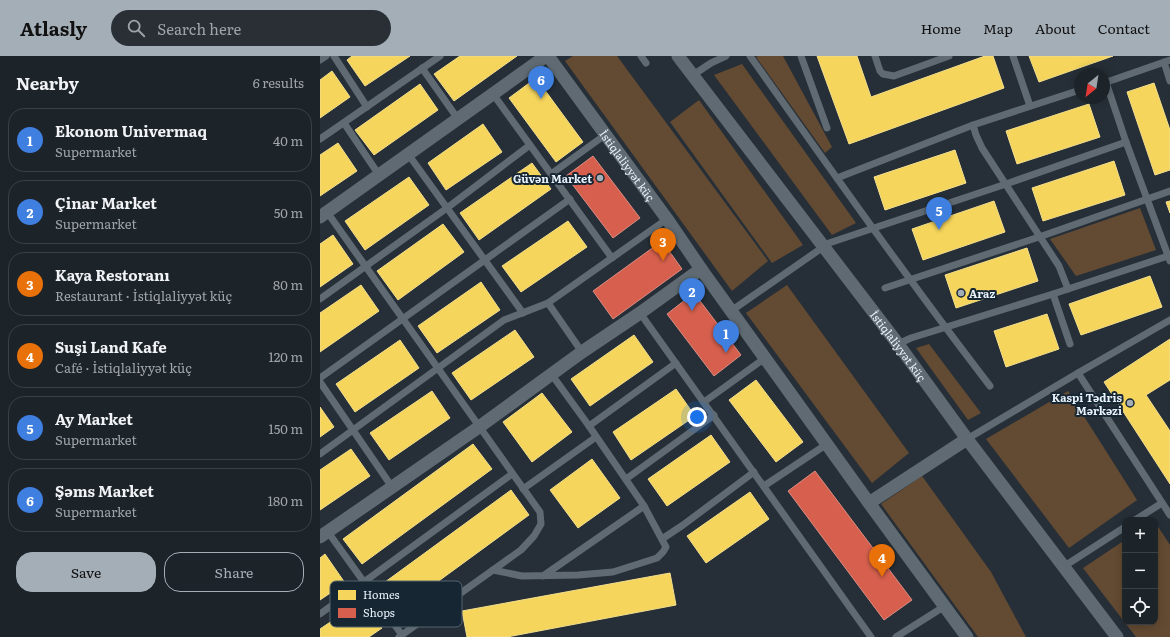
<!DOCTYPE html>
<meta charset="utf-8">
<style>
:root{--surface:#1c2329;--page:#292f35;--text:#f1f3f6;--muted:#a0a4a8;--line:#3a4046;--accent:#a4aeb7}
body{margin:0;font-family:Literata,serif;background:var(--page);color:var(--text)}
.controls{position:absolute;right:12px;bottom:12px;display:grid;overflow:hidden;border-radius:8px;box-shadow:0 2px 10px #0003}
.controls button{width:36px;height:36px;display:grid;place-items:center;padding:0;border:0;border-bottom:1px solid var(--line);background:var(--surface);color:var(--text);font:20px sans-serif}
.compass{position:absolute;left:754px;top:12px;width:36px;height:36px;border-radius:50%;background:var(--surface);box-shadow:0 2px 10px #0003;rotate:210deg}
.you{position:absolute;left:377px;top:361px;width:14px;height:14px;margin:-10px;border:3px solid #fff;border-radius:50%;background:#1a73e8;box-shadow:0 0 0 6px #1a73e833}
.badge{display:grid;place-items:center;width:26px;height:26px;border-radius:50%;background:var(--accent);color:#fff;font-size:13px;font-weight:700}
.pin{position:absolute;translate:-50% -33px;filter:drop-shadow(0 1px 2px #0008)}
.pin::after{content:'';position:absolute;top:21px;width:14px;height:12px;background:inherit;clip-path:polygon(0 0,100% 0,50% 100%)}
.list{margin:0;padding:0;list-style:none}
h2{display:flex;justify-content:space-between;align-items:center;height:52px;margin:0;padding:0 16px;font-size:17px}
h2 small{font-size:13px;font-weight:400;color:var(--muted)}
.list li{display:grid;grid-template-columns:26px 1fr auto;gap:12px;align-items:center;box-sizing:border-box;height:64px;margin:0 8px 8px;padding:0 8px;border:1px solid var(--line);border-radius:16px}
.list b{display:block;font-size:15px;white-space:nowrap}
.list p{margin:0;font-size:13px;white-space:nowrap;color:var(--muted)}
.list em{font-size:13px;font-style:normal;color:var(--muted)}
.actions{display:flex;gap:8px;padding:12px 16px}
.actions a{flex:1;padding:9px 0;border:1px solid var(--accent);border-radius:16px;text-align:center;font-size:14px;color:var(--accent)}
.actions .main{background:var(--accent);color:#111}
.icon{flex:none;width:22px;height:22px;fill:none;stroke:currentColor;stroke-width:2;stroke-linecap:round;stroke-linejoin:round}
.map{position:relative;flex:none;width:850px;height:581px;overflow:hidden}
header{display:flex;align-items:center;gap:24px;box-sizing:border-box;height:56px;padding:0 20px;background:var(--accent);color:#111}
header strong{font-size:19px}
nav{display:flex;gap:22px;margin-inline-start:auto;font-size:14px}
.search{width:280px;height:36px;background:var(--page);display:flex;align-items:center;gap:10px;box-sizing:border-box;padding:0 14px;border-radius:22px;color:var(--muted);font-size:15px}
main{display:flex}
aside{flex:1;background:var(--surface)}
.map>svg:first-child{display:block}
</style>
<header>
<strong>Atlasly</strong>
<div class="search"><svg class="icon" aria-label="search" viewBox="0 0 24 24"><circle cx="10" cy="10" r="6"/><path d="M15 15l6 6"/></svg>Search here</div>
<nav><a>Home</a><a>Map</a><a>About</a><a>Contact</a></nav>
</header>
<main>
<aside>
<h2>Nearby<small>6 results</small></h2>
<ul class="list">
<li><span class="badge" style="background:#3f7fe0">1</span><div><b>Ekonom Univermaq</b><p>Supermarket</p></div><em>40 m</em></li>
<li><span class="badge" style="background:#3f7fe0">2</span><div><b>Çinar Market</b><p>Supermarket</p></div><em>50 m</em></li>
<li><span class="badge" style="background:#e8710a">3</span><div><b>Kaya Restoranı</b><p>Restaurant · İstiqlaliyyət küç</p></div><em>80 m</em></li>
<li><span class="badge" style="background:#e8710a">4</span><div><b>Suşi Land Kafe</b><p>Café · İstiqlaliyyət küç</p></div><em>120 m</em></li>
<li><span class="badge" style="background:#3f7fe0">5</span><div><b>Ay Market</b><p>Supermarket</p></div><em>150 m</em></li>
<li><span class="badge" style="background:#3f7fe0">6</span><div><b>Şəms Market</b><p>Supermarket</p></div><em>180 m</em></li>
</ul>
<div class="actions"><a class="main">Save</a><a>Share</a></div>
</aside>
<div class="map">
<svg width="850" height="581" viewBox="0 0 850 581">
<rect width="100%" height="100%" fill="#262f37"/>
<!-- green -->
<g fill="#634a32">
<path d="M253,0H297L448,205L412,235L245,5Z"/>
<path d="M438,0H463L512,91L505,97L436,1Z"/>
<path d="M422,8L536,167L512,179L394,19Z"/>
<path d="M379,44L483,189L452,207L350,66Z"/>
<path d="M820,152L836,194L756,220L730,183Z"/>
<path d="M467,229L589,397L552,427L426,257Z"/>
<path d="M609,288L661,357L648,364L596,292Z"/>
<path d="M748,335L817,444L749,492L666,383Z"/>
<path d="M602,420L671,516L706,581H658L561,448Z"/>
<path d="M835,466L850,489V581H816L763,512L805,484V566H835Z"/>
</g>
<!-- homes -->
<g fill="#f6d55c" stroke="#f2de8c">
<path d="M32,0H90L45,30L27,4Z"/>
<path d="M140,0H197L134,45L114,18Z"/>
<path d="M497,0H537L551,41L665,0H673L684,32L529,88Z"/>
<path d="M709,0H793L719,26Z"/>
<path d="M12,15L30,41L0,62V24Z"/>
<path d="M216,22L263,86L236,106L189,42Z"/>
<path d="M834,27L850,74V114L835,119L807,36Z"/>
<path d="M100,28L118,54L54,99L35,74Z"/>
<path d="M769,48L780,81L697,108L686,75Z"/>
<path d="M163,68L182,96L126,134L108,107Z"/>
<path d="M18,87L37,115L0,140V99Z"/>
<path d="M635,94L646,127L565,154L554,121Z"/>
<path d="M794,105L805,139L723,165L712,132Z"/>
<path d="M212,107L231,133L159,184L140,157Z"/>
<path d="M89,121L109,149L45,194L25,165Z"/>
<path d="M674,145L685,176L603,204L592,173Z"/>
<path d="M850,145V157L846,146Z"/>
<path d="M248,165L267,191L201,236L182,210Z"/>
<path d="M123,168L144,196L78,244L57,215Z"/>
<path d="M13,179L33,208L0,231V188Z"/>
<path d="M707,192L718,225L636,252L625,219Z"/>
<path d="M830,220L842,251L761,279L749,248Z"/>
<path d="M161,226L180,254L117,297L98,270Z"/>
<path d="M41,229L59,255L0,296V257Z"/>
<path d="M727,258L739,293L686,311L674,275Z"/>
<path d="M195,274L214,301L151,344L132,317Z"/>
<path d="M314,279L333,306L270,350L251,323Z"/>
<path d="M850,283V324L826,339L850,375V428L784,326Z"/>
<path d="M80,284L99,312L35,356L16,328Z"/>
<path d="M436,324L483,386L456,406L409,344Z"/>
<path d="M356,333L375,360L311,404L293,376Z"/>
<path d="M112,335L130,362L69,404L50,377Z"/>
<path d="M222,337L252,376L212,406L183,366Z"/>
<path d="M0,351L14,371L0,381Z"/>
<path d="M391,379L410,406L347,450L328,423Z"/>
<path d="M153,388L172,413L42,508L23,483Z"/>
<path d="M31,393L50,420L0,454V414Z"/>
<path d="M272,403L300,442L258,472L230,434Z"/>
<path d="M191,434L209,459L79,554L61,529Z"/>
<path d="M430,436L449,463L386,507L367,480Z"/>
<path d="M5,498L25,527L0,544V502Z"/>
<path d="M350,517L356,549L187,581H147L142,555Z"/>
<path d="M43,544L62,572L49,581H0V573Z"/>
</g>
<!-- shops -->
<g fill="#d6604d" stroke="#db8c82">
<path d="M273,100L320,162L293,182L246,120Z"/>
<path d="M342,185L362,213L293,263L273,235Z"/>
<path d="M374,237L421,299L394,320L347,258Z"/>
<path d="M495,415L592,544L564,564L468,435Z"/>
</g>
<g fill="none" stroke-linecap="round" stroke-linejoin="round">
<!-- lane -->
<g stroke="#5f6a72" stroke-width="7">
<path d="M14,0L47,51"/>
<path d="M321,0L326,7"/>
<path d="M430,0C509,111 587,222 670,330"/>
<path d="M481,0L507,72"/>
<path d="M555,0L560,15L563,18L574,20L629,0"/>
<path d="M693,0L710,50"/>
<path d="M0,4L6,0"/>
<path d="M844,6L850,25"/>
<path d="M102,12L138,63"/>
<path d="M373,19L391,7L406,0"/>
<path d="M786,26L806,86L850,205"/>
<path d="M784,27L850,4"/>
<path d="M173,38L292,202"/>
<path d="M24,67L59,119"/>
<path d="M653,69L656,79L662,92L739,210L748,233"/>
<path d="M0,83L120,0"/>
<path d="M88,98L203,257"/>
<path d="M231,118L285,79"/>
<path d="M517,122L653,69L760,34"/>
<path d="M7,156L220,456L221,468L214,480L201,494L79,581"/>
<path d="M565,232L719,181L850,135"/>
<path d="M733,238L750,288"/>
<path d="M0,243L127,152L210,89"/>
<path d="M228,247L262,296"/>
<path d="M411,255L509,187L686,128L806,86"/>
<path d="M320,257L551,581"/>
<path d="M578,288L591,282L733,238L848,200"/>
<path d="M758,317L850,459"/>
<path d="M232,319L269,370L324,450"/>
<path d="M0,322L250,143"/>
<path d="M0,326L72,431"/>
<path d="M384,346L445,302"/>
<path d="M269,370L356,307"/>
<path d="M647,383L758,317L850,264"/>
<path d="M0,398L184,264L228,247L347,163"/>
<path d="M306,423L394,359"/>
<path d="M444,430L507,388"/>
<path d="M203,433L276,381"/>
<path d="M815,464L842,447"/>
<path d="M8,476L82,579"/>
<path d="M342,483L363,469L434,416"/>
<path d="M743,511L805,471"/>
<path d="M173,514L202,520L258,519L293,516L337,502L343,496L346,491L324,450L223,520"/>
<path d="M0,558L192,418"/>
<path d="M576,581L625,550"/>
</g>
<!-- street -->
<g stroke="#5f6a72" stroke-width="13">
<path id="s1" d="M228,0L347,163L381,213L549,447L647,581"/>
<path id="s2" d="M358,0L578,288L647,383L797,581"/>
<path d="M0,161L226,0"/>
<path d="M549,447L647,383"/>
<path d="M0,481L159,371L262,296L320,257L381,213"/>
</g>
</g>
<!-- markers -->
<g fill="#a4aeb7" stroke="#162633" stroke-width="1.5">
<circle cx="280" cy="122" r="4"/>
<circle cx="641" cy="237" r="4"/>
<circle cx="810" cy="347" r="4"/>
</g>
<g text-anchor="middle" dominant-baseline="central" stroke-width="4" stroke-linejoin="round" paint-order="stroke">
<!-- street labels -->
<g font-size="11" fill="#e8f3fc" stroke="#162633">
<text stroke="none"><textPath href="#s1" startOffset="135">İstiqlaliyyət küç</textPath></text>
<text stroke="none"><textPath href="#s2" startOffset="364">İstiqlaliyyət küç</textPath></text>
</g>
<!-- poi labels -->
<g font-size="11" font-weight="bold" fill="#e8f3fc" stroke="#162633" text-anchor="end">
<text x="272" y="122">Güvən Market</text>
<text x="649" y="237" text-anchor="start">Araz</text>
<text x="802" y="341">Kaspi Tədris<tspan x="802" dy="13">Mərkəzi</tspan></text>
</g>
</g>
<!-- legend -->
<rect x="10" y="525" width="132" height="46" rx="6" fill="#162633" stroke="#55646f" stroke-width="1"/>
<rect x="18" y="534" width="18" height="10" fill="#f6d55c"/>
<rect x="18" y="552" width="18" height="10" fill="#d6604d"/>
<g font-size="11" fill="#e8f3fc">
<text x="43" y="543">Homes</text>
<text x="43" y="561">Shops</text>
</g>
</svg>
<div class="controls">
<button>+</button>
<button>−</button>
<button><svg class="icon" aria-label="locate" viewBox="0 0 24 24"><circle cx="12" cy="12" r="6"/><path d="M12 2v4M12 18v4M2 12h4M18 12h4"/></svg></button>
</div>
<svg class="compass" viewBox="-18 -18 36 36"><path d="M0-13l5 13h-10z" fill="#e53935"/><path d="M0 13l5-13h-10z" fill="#a0a4a8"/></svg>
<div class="you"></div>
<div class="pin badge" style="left:406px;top:297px;background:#3f7fe0">1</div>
<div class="pin badge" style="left:372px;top:255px;background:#3f7fe0">2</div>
<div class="pin badge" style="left:343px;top:205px;background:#e8710a">3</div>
<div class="pin badge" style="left:562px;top:521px;background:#e8710a">4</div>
<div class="pin badge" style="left:619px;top:174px;background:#3f7fe0">5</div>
<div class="pin badge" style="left:221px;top:43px;background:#3f7fe0">6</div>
</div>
</main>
